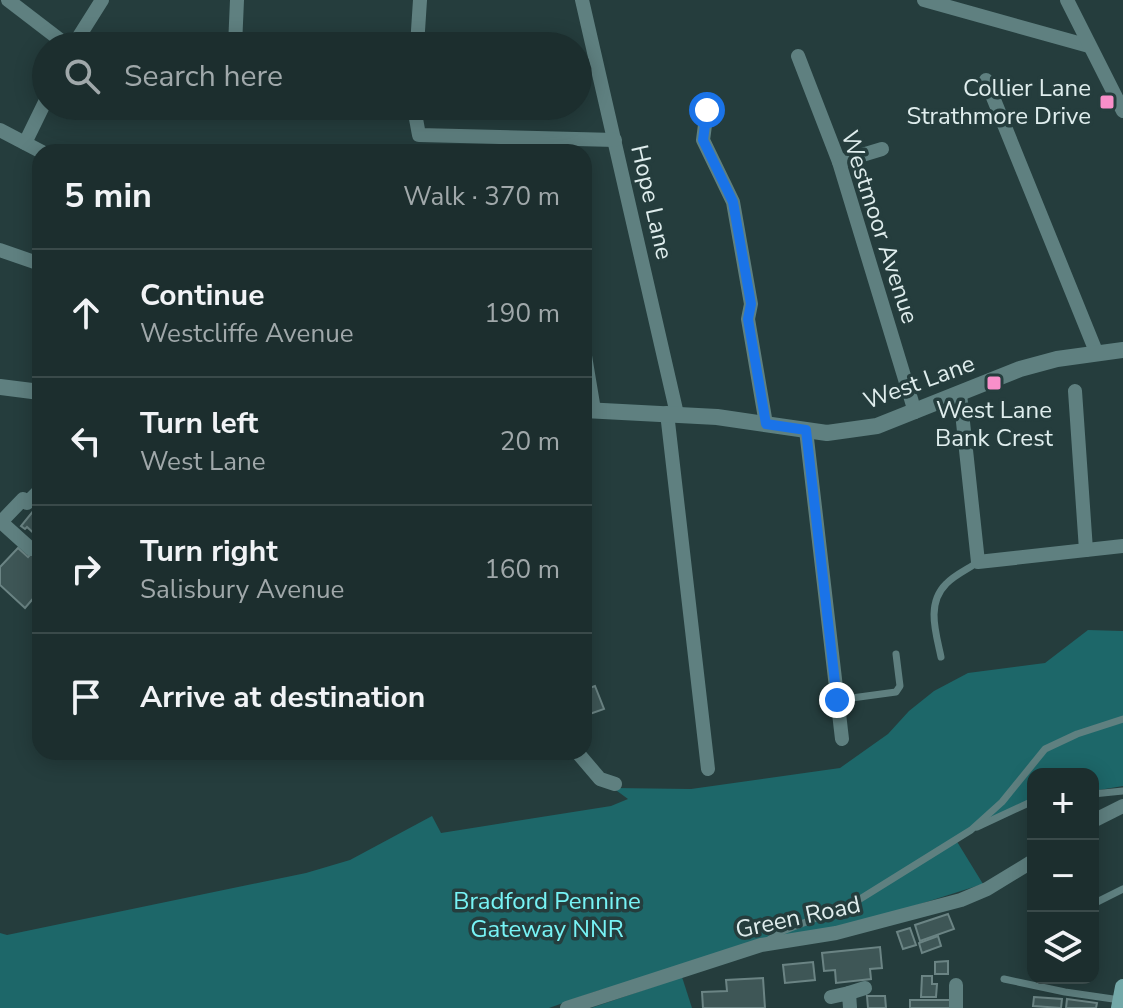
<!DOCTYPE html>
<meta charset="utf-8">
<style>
:root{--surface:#1c2e2e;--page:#293a3a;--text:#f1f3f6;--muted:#a0a8aa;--line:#3a4a4a}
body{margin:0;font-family:"Nunito Sans",sans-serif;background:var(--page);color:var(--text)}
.controls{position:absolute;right:24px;bottom:24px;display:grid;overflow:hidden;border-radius:16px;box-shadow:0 4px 20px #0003}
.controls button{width:72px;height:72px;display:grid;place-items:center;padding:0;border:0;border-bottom:2px solid var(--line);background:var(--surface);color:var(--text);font:40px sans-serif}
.stop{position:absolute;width:24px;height:24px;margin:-18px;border:6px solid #1a73e8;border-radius:50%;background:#fff}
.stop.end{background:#1a73e8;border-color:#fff;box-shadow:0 2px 8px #0008}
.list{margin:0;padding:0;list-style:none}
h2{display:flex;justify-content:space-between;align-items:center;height:104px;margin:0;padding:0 32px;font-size:34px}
h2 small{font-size:26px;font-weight:400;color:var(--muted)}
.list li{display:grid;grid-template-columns:52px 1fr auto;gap:24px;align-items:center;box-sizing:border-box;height:128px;padding:0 32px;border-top:2px solid var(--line)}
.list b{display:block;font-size:30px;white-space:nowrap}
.list p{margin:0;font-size:26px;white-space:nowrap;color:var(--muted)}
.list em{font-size:26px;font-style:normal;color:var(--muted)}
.icon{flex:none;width:44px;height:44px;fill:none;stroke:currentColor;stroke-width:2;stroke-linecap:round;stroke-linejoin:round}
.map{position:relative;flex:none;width:1123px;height:1008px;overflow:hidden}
.search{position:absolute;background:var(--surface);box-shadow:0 4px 20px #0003;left:32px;top:32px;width:560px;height:88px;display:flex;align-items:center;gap:20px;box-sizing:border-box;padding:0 28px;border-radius:44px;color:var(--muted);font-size:30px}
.panel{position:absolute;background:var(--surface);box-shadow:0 4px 20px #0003;left:32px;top:144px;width:560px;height:616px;border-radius:24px}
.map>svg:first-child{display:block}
</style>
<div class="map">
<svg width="1123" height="1008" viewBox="0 0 1123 1008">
<rect width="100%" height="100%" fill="#253d3d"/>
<!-- green -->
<g fill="#1d6769">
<path d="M1088,630L1123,631V786L1093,791V774H1033V801L956,840L983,884L876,918L597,991L549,1008H0V933L7,935L306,873L350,860L432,816L441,833L611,806L628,799L613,788L691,789L840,768L888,734L909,711L934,691L968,673L1045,663Z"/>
<path d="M682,977L692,1008H591Z"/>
</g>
<!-- building -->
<g fill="#3e5656" stroke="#6b8484" stroke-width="2">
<path d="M34,510L40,516V539L27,527L25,529L21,526Z"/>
<path d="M40,544V597L37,594L25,608L0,585V567L18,548L28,557Z"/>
<path d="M595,686L604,709L584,716V690Z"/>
<path d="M948,914L954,929L920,941L915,925Z"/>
<path d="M910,928L916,945L903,949L897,932Z"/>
<path d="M938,936L941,946L922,953L919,943Z"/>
<path d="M880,947L882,968L870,969L871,979L836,983L835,970L824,971L822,953Z"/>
<path d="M948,961V974H935V962Z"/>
<path d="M813,962L815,980L785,983L783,965Z"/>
<path d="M922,976H932V984H937L936,997H921Z"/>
<path d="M763,978L765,1008H703L702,992L727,991L726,980Z"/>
<path d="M867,996H885L886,1008H868Z"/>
<path d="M1034,997L1062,999L1061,1008L1033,1006Z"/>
<path d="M1067,999L1097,1003L1096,1008H1066Z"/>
<rect x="910" y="1000" width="41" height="8"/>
</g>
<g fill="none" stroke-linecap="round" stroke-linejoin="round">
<!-- service -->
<g stroke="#5f8080" stroke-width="7">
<path d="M941,657C936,633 926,604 946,584C954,575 968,569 978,562"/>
<path d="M837,700L896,692L900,686L896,654"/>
<path d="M1093,794L1123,791"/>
<path d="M977,827L1033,801"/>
<path d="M1093,904L1123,889"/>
<path d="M770,939L783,931L852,904L971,830L1002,802L1045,749L1077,734L1123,719"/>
<path d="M1004,979L1065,992L1120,1000"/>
</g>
<!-- minor -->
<g stroke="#5f8080" stroke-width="14">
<path d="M8,0L68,46"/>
<path d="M582,0L677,414"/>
<path d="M924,0L1089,46"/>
<path d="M1067,0L1123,111"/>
<path d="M73,46L102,0"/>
<path d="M235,46L237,0"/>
<path d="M417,46L420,0"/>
<path d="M798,56L839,162L915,412"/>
<path d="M986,80L1097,354"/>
<path d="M233,106L414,108L419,135L615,140"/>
<path d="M707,110L703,140L733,202L751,304L748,319L766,424"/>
<path d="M0,130L42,152"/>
<path d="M25,143L46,100"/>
<path d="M839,162L882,149"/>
<path d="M0,250L40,264"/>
<path d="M584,350L594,410"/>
<path d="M1075,391L1086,550"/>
<path d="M960,394L978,562L1123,546"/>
<path d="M667,413L708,769"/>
<path d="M806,430L842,739"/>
<path d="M31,549L1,522L23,499L27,503L40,490"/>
<path d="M577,752L600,779L615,784"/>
<path d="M1093,821L1123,806"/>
<path d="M956,985V1008"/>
<path d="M849,993L865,988"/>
<path d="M831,997L849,993L850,1008"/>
<path d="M567,1008L761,945L836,933L961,900L987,889L1033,861"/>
</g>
<!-- tertiary -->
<g stroke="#5f8080" stroke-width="16">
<path d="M0,387L40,392"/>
<path d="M584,410L717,417L827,433L877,426L1020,369L1057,359L1123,350"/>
</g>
<!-- secondary -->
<path stroke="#73a8a8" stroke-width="16" d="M1119,1008L1123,987"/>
</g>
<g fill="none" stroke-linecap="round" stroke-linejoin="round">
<!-- route -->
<path stroke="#1a73e8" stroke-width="10" d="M707,110L703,140L733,202L751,304L748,319L766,424L806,430L837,700"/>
</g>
<!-- markers -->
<g fill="#f98fca" stroke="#253d3d" stroke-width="3">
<rect x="1099" y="94" width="16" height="16" rx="4"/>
<rect x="986" y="375" width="16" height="16" rx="4"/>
</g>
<g text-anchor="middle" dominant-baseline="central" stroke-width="7" stroke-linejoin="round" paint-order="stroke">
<!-- poi labels -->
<g font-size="24" fill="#dfeded" stroke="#253d3d" text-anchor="end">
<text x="1091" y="88">Collier Lane<tspan x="1091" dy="28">Strathmore Drive</tspan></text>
<text x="994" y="410" text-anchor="middle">West Lane<tspan x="994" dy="28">Bank Crest</tspan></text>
</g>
<!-- street labels -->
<g font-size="24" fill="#dfeded" stroke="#253d3d">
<text transform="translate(652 202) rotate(77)">Hope Lane</text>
<text transform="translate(880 227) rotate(72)">Westmoor Avenue</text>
<text transform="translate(919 382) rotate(-20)">West Lane</text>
<text transform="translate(798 917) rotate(-12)">Green Road</text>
</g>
<!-- park labels -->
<g font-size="24" fill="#77f3f5" stroke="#253d3d">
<text x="547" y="901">Bradford Pennine<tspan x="547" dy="28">Gateway NNR</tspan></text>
</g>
</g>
</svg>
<div class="controls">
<button>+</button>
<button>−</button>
<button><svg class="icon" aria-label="layers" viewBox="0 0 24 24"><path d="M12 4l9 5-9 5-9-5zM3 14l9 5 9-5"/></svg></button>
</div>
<div class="stop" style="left:707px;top:110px"></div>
<div class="stop end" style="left:837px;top:700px"></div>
<div class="search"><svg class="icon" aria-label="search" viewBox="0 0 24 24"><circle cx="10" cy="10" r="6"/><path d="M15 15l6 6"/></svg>Search here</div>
<section class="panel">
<h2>5 min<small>Walk · 370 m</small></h2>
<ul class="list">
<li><svg class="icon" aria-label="ahead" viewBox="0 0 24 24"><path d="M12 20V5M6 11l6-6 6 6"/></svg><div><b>Continue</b><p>Westcliffe Avenue</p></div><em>190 m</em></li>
<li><svg class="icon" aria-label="left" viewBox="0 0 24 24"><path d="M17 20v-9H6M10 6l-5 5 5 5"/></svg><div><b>Turn left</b><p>West Lane</p></div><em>20 m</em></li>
<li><svg class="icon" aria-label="right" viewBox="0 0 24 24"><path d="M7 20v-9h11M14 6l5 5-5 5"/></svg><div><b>Turn right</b><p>Salisbury Avenue</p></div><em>160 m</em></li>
<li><svg class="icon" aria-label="arrive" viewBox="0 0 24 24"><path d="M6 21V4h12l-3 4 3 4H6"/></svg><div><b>Arrive at destination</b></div></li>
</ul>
</section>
</div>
